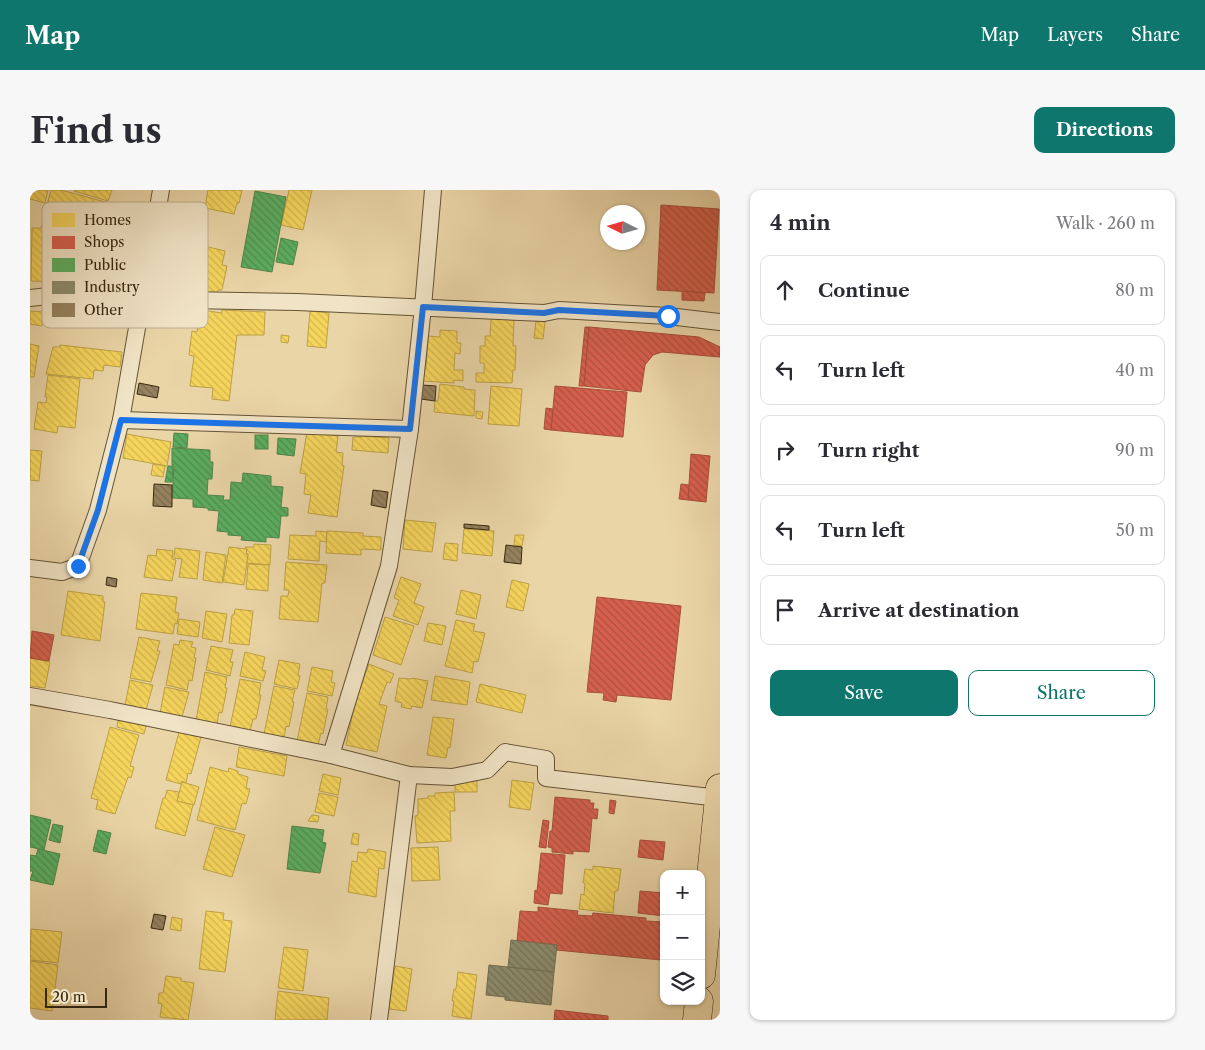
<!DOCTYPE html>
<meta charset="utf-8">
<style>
:root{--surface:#fff;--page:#f7f7f7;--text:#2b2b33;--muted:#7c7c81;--line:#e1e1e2;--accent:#0f766e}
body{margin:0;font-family:"Libre Caslon Text",serif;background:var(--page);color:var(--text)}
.controls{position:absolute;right:15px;bottom:15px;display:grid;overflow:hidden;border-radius:10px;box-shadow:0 1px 4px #0004}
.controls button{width:45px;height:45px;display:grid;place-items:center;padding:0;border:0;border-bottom:1px solid var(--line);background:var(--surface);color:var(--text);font:25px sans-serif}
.compass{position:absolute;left:570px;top:15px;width:45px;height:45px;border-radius:50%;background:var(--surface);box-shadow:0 1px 4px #0004;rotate:275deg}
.scale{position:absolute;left:15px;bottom:12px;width:62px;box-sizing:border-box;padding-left:5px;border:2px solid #392810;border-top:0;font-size:14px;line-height:18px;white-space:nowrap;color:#392810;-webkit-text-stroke:4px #f1e4c6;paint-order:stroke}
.stop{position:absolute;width:15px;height:15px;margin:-11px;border:4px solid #1a73e8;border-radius:50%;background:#fff}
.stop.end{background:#1a73e8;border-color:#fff;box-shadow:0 1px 5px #0008}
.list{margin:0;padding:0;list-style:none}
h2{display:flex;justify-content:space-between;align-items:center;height:65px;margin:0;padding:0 20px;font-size:21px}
h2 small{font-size:16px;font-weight:400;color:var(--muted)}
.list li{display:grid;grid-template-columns:32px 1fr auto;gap:15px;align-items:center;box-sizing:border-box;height:70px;margin:0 10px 10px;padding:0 10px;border:1px solid var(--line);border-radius:10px}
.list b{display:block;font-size:19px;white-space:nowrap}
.list em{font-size:16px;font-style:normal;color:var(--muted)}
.actions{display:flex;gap:10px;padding:15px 20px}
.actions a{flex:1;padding:11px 0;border:1px solid var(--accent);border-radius:10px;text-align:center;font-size:18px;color:var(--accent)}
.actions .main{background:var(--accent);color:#fff}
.icon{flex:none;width:28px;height:28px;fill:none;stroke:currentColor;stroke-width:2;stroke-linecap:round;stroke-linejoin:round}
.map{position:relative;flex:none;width:690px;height:830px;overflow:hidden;border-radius:10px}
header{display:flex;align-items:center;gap:30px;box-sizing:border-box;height:70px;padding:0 25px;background:var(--accent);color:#fff}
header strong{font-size:24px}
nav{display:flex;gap:28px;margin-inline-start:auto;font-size:18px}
.intro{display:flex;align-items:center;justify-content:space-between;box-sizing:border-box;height:120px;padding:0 30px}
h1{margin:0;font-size:35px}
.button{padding:12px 22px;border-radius:10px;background:var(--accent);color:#fff;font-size:18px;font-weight:700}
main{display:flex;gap:30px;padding:0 30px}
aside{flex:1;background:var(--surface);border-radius:10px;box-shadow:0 1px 4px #0004}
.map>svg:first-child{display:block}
</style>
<header>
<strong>Map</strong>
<nav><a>Map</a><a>Layers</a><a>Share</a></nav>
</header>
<div class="intro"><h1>Find us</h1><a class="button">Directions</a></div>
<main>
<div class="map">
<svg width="690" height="830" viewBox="0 0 690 830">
<defs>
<pattern id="homes-back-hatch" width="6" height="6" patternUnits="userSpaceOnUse" patternTransform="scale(1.25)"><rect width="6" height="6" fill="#f6d55c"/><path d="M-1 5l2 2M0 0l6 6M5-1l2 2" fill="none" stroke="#d4b74f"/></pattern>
<pattern id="shops-back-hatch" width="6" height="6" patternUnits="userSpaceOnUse" patternTransform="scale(1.25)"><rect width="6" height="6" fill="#d6604d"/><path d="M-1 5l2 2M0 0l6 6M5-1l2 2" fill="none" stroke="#af4f3f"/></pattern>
<pattern id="public-back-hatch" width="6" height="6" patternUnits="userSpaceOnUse" patternTransform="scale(1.25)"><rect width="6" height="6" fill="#5aae61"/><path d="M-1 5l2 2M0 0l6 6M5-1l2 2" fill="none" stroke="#4b8e4f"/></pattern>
<pattern id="industry-back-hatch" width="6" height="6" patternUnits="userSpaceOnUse" patternTransform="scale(1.25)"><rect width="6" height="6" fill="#8c8c6e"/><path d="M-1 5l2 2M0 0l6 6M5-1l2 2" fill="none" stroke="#737259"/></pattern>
<pattern id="building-back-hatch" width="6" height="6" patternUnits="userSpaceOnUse" patternTransform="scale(1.25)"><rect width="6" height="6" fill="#95825f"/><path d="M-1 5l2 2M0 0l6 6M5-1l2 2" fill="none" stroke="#7b6a4d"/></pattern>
</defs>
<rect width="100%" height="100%" fill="#ead5a7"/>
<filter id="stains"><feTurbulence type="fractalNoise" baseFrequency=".004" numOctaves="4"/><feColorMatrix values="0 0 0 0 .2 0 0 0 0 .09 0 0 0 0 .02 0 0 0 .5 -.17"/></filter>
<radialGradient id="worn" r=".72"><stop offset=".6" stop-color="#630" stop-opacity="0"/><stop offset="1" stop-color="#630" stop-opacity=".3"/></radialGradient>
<!-- homes -->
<g fill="url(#homes-back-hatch)" stroke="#bda145">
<path d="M1,0H18L15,13L0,9Z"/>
<path d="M21,0H31L79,13L73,36L42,28L38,45H36L35,92L1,91L2,38H11Z"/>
<path d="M45,0H82L78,11L44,1Z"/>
<path d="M178,0H212L209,13H207L204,24L175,18Z"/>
<path d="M259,0H282L273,40L251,35Z"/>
<path d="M170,55L195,61L192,75L197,76L192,100H188L187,104L162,102L164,94H162Z"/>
<path d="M171,120L192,123V120L235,122L234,145H207L199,211L182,209L183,198L160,196L164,166L159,165L162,141L167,142Z"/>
<path d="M0,121L13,122L12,136L0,134Z"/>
<path d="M280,121L299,123L296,158L277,156Z"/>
<path d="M461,128L484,130L483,156H486L485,180H483L482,193L446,192V183H454V173H450V156H455V146H460Z"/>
<path d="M506,131L515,132L513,149L504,148Z"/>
<path d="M410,140L427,141V153H431L430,164L425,163L424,180H433V191L424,190V193L392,191V179H396L398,146L410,147Z"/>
<path d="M251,145L259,146L258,153L251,152Z"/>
<path d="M0,154L9,156L4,187H0Z"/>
<path d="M30,155L92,162L90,177L74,175L73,181L64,180L63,189L16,184L23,157H30Z"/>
<path d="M18,185L50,189L45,238L28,236L27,243L4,239L8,212L16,213L17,207H15Z"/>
<path d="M410,194L434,197V199L445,200L444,226L404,222L405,211H408Z"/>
<path d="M461,196L492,199L489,236L458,234Z"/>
<path d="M446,221L453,222L452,229L446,228Z"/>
<path d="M277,242L308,246L306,262L313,263L312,275L314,276L307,327L278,323L281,305L274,304L276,284L270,283Z"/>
<path d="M97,244L141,252L137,276L93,268Z"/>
<path d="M331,246L359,248L358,263L322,260L323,247H331Z"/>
<path d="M0,260L12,261L9,291L0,290Z"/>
<path d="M123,274L135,276L133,287L121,285Z"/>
<path d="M375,330L406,333L402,362L373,359Z"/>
<path d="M434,339L464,341L462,366L432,363Z"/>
<path d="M286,341L297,342L296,352L290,351L289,371L258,369L260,345L286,346Z"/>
<path d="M297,341L333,343V346L351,347V360L331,359V365L296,363Z"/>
<path d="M485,345H494L492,356L484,355Z"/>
<path d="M415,353L428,354L427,371L413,369Z"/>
<path d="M224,354L241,355L240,375L217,373L218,364H216L217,359L215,357H224Z"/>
<path d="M199,357L217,359L216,364H218L214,395L193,392Z"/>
<path d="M145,358L170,361L167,389L149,387L152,369L144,368Z"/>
<path d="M127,359L143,361L142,369L146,370L142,391L114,387L118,365L126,366Z"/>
<path d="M176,362L196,365L192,393L173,390Z"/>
<path d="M256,372L297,375L295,393H292L288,432L249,429L251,406H258L259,400H254Z"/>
<path d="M218,374L239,375L238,401L216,399Z"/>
<path d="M371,387L391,394L384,413L394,417L388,435L363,426L369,410L364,408Z"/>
<path d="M482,390L499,394L493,421L476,417Z"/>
<path d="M431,400L451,405L446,429L426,424Z"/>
<path d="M38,401L73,406V412H75L70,451L31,445Z"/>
<path d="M111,403L147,407L145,422L149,423L147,434L145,433L143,444L106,439Z"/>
<path d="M205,419L223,421L219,455L199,453L202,425H204Z"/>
<path d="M176,421L197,424L192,452L172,448Z"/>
<path d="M355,427L384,436L371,475L343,465Z"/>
<path d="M149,429L170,432L168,447L147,444Z"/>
<path d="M426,430L445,434L443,441L455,443L448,472L444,471L442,483L415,476Z"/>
<path d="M398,433L416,436L412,455L394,451Z"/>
<path d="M109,447L130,451L127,461H130L121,492L100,488Z"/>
<path d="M150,450L163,452L161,457L166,458L164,468H166L162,491L159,490L157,500L136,495L144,454L149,455Z"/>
<path d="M181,456L203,460L200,472H203L200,486L176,480Z"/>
<path d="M215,462L235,467L232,480L236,481L233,491L210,486Z"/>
<path d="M0,468L20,472L15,498L0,496Z"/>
<path d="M249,470L270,474L268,485L270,486L267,499L244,494Z"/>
<path d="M339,474L364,484L360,493L357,492L349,514L357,516L347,562L316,555L326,509Z"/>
<path d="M282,477L303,481L301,492L305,493L302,506L277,501Z"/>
<path d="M175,482L197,487L195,498H197L192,523L189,522L187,534L166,530Z"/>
<path d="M405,486L440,492L437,515L401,510Z"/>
<path d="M369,488L381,489L382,488L398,491L392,518L382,516L381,519L371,517L372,513L365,511Z"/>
<path d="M210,489L231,493L229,505H231L226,529H223L220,541L200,537Z"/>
<path d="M100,490L123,495L116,520L95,515Z"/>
<path d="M450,494L496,505L492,523L446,512Z"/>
<path d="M244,496L265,500L262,512H264L259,537L256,536L254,548L234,544Z"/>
<path d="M135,497L159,502L152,527L130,523Z"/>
<path d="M277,503L298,507L296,519H298L293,544L291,543L288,555L267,551Z"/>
<path d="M403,527L424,529L420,558L418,557L416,568L397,565Z"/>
<path d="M88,530L116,536L114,544L87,537Z"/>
<path d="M80,537L109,545L100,576L104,577L101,588L98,587L85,624L66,619L68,610L61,608Z"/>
<path d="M149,542L171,547L161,584L158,583L156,593L152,591L151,594L136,590Z"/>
<path d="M209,557L257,566L254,586L206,577Z"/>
<path d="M180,577L198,582L199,578L208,581V584L218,587L216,598L220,599L216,614L212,613L205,640L167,630Z"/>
<path d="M293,584L311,588L308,605L289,601Z"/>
<path d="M482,590L504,593L500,620L479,617Z"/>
<path d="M447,591V602H425V592Z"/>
<path d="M152,592L169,597L164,615L147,611Z"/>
<path d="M137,600L149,602L147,611L163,615L155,646L125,638L133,608H135Z"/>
<path d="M424,602L425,621H420L421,651L387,653L385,626L388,625V609L398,608V606H405V603Z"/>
<path d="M289,603L308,607L304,626L285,622Z"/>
<path d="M282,625L289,626L288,632L278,631Z"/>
<path d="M185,637L215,645L202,687L173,679Z"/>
<path d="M323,643L329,644L328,655L321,654Z"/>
<path d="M408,657L410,690L382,691L381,658Z"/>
<path d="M338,659L356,662L354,679L349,678L346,707L318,702L322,671L327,672L328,662L337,663Z"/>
<path d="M563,676L591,679L588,701H585L583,723L549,719L551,704L554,705L555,693H553L555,679L563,680Z"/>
<path d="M176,721L194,723L193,730L202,731L195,782L169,779Z"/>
<path d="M142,727L152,729L151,741L140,739Z"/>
<path d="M1,739L32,742L28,773L0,770Z"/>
<path d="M254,757L278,760L273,801L248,798Z"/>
<path d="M0,771L28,775L22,821L0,818Z"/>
<path d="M365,776L382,779L376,821L359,819Z"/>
<path d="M428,782L447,785L441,829L422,826L424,811H422L424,799H426Z"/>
<path d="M136,786L151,788V791L164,793L158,830L130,827L132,814L128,813L129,803H133Z"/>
<path d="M248,801L299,808L297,830H245Z"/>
</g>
<!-- shops -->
<g fill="url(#shops-back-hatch)" stroke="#a74f3b">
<path d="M631,15L689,19L684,103L627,100Z"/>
<path d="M652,101L675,103L674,111L652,110Z"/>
<path d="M555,137H559L554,196H549Z"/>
<path d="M559,137L669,147L690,157V167L632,162L623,165L615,175L611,202L554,196Z"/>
<path d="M525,196L597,202L593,247L521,240Z"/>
<path d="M516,218L523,219L521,240L514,239Z"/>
<path d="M661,264L680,266L676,312L658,310Z"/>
<path d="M651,294L659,295L658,310L649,309Z"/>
<path d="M567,407L651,416L641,510L587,505L586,512L573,510L574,503L557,502Z"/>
<path d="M2,441L24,445L19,471L0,468Z"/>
<path d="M525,607L560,610V613H564L563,619H568L567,629L562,628L559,662L543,661V664L522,662V658L518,657L520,641H522Z"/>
<path d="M580,610L586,611L584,624L579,623Z"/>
<path d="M513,630L519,631L516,658L509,657Z"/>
<path d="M610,650L635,652L633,670L608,667Z"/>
<path d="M511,663L535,665L532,704L520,703L518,715L504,713L505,700L507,701Z"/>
<path d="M610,701L634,703V726L608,723Z"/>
<path d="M508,717L548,721L547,725L562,726L563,723L616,728V731L634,732L631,770L526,760L527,755L487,751L490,721L508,722Z"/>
<path d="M525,820L578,826V830H524Z"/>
</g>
<!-- public -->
<g fill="url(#public-back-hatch)" stroke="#508649">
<path d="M225,1L256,7L242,82L211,77Z"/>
<path d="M251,48L268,52L263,75L246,72Z"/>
<path d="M144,243L158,244L157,258L143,257Z"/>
<rect x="225" y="245" width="13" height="14"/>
<path d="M248,248L266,249L264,266L247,264Z"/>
<path d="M142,258L180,260V272H183L182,289H178L177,305L194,306L193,310H200L201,292L212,293L213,283L241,286V296L253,297L251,317L258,318V326H251L249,348L236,347V352L211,350L212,346L198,345V342L187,341L189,321L178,320V318L163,317V309L142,308L144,275H142Z"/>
<path d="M138,276H143L142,292H135Z"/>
<path d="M0,625L21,630L14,660L0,657Z"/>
<path d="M23,634L33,636L30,653L19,650Z"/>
<path d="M262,636L294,640L292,652L296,653L290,683L257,679Z"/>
<path d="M68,640L81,643L76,664L63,661Z"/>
<path d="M8,659L30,664L23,695L0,690L3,681H0V665L6,666Z"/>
</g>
<!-- industry -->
<g fill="url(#industry-back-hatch)" stroke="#736e52">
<path d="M481,750L527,755L524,782L478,777Z"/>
<path d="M459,775L524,782L521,815L475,810V807L456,805Z"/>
</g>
<!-- building -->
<g fill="url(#building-back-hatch)" stroke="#392810">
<path d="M109,193L129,197L127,208L107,204Z"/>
<path d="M392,195L406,196L405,211L391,209Z"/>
<path d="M124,294L142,295V317L123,316Z"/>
<path d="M343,300L358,302L356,318L341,315Z"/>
<path d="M434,334L459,336V340L434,338Z"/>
<path d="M476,355L492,357L491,374L474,372Z"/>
<path d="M77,387L87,389L86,397L76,395Z"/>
<path d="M124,724L136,726L133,740L121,738Z"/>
</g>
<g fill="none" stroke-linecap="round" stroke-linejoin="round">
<defs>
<g id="minor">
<path d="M0,108L96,97L114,98L156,110L267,112L514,123L529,120L638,126L690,132"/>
<path d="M91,230L131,0"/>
<path d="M0,378L32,382L48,376L68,320L91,230L380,239"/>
<path d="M0,506L80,520L301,565L379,585L422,587L457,580L475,562L516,569V588L689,608"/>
<path d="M301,565L359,376L380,239L393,117L403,0"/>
<path d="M349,830L379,585"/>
</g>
<g id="trunk">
<path d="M671,785L690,598"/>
<path d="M667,830L669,811"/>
</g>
</defs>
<!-- minor casing -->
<use href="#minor" stroke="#655336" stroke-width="18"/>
<!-- trunk casing -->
<use href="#trunk" stroke="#392810" stroke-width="29"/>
<!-- minor -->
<use href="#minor" stroke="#f1e4c6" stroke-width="16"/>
<!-- trunk -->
<use href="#trunk" stroke="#ead5a7" stroke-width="28"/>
</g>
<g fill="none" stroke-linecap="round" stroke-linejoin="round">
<!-- route -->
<path stroke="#1a73e8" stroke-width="6" d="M48,376L68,320L91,230L380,239L393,117L514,123L529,120L638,126"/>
</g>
<!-- legend -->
<rect x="12" y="12" width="166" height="126" rx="8" fill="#f1e4c6" stroke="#baac8f" stroke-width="1"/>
<rect x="22" y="23" width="23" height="14" fill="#f6d55c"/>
<rect x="22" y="46" width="23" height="13" fill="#d6604d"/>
<rect x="22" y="68" width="23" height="14" fill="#5aae61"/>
<rect x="22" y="91" width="23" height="13" fill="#8c8c6e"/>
<rect x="22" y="113" width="23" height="14" fill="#95825f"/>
<g font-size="14" fill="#392810">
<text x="54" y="35">Homes</text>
<text x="54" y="57">Shops</text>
<text x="54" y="80">Public</text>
<text x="54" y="102">Industry</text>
<text x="54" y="125">Other</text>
</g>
<rect width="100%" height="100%" filter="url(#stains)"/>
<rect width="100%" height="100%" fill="url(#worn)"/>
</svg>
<div class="controls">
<button>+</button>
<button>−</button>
<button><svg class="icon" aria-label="layers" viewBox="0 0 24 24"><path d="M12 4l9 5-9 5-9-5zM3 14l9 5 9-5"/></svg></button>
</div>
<svg class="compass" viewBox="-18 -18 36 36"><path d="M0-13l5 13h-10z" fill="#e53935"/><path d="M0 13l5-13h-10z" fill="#7c7c81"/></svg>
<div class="scale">20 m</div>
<div class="stop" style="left:638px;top:126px"></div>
<div class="stop end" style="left:48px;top:376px"></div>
</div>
<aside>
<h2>4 min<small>Walk · 260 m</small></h2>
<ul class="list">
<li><svg class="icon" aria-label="ahead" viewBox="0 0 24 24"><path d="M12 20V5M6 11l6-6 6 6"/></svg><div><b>Continue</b></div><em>80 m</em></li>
<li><svg class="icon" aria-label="left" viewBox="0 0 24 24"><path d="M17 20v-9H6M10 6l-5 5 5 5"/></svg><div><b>Turn left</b></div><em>40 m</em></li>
<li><svg class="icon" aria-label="right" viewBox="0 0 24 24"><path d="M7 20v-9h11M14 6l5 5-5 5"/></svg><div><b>Turn right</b></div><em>90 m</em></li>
<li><svg class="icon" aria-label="left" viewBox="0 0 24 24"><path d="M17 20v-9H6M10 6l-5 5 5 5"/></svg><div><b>Turn left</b></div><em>50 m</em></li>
<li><svg class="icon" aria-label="arrive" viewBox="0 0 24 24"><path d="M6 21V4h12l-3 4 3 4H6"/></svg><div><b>Arrive at destination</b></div></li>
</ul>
<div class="actions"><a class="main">Save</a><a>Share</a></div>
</aside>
</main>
